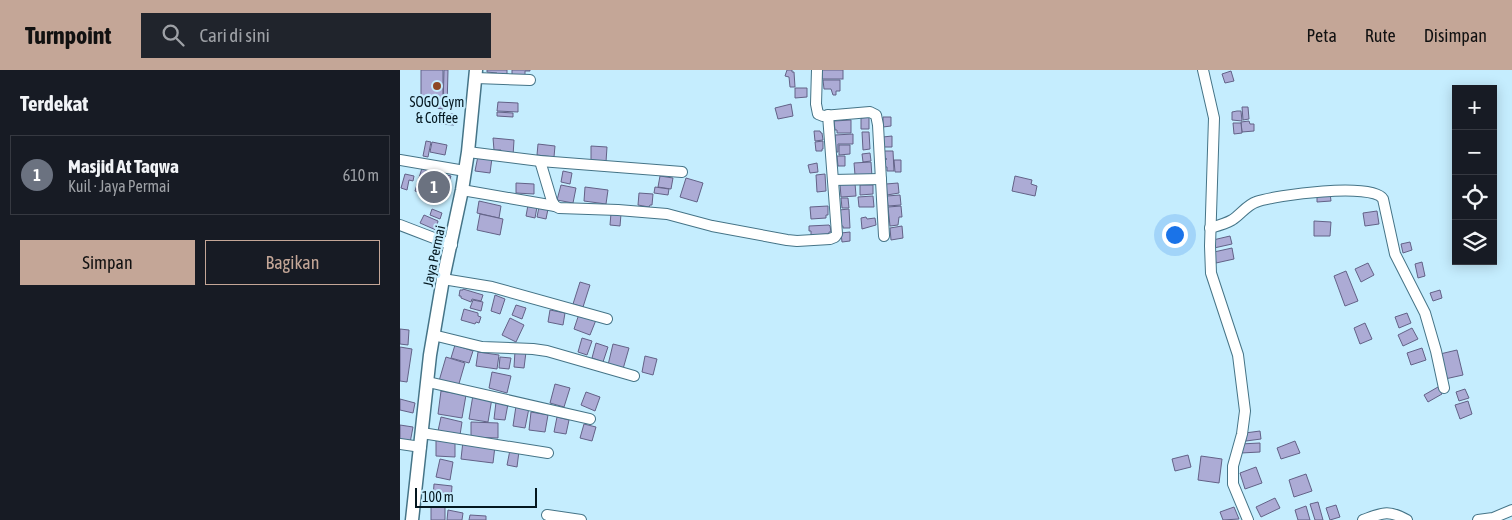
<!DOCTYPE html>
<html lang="id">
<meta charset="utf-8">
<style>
:root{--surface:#171b24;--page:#20242c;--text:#f1f3f6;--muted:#9ea1a6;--line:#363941;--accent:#c4a697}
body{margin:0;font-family:"Asap Condensed",sans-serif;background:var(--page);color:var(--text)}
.controls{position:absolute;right:15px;top:15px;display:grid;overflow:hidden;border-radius:0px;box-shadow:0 2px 12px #0003}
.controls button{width:45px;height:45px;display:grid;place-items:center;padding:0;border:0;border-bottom:1px solid var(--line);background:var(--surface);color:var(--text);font:25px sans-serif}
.scale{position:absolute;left:15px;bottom:12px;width:122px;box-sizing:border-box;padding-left:5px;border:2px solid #04171f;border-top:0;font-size:14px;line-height:18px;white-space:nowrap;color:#04171f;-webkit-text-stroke:4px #c5edfe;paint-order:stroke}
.you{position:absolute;left:774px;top:164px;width:18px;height:18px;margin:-12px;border:4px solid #fff;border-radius:50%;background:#1a73e8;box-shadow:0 0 0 8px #1a73e833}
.badge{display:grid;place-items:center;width:32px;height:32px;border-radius:50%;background:var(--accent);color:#fff;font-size:16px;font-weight:700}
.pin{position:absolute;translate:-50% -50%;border:2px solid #fff;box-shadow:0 1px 5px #0006}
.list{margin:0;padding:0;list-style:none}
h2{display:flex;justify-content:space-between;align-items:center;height:65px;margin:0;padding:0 20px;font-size:21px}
h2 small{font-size:16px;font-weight:400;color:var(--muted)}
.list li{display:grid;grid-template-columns:32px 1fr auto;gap:15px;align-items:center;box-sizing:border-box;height:80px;margin:0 10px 10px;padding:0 10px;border:1px solid var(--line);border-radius:0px}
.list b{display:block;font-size:19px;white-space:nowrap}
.list p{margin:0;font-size:16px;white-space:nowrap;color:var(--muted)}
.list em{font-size:16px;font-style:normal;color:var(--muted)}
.actions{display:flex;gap:10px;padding:15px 20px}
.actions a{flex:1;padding:11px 0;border:1px solid var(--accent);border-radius:0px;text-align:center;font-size:18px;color:var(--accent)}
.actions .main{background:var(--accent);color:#111}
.icon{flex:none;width:28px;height:28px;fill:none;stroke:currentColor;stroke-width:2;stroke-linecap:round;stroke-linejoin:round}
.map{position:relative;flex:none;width:1112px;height:450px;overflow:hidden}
header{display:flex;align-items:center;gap:30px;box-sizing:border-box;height:70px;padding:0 25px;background:var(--accent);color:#111}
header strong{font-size:24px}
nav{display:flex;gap:28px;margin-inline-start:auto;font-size:18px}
.search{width:350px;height:45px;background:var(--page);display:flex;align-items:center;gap:12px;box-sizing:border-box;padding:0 18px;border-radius:0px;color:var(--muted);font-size:19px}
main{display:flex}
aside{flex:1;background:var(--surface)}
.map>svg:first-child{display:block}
</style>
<header>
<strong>Turnpoint</strong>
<div class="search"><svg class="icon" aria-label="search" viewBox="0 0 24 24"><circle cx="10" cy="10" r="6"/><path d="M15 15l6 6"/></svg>Cari di sini</div>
<nav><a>Peta</a><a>Rute</a><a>Disimpan</a></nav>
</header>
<main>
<aside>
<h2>Terdekat<small></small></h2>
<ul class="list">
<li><span class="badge" style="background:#6b7280">1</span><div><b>Masjid At Taqwa</b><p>Kuil · Jaya Permai</p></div><em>610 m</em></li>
</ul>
<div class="actions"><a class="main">Simpan</a><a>Bagikan</a></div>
</aside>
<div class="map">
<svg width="1112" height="450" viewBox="0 0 1112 450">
<rect width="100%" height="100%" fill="#c5edfe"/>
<!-- building -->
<g fill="#acabd5" stroke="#636287">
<path d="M21,0H43V39L21,36Z"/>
<path d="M44,0H48L47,38H43Z"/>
<path d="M87,0H107V6H97V3L87,2Z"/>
<path d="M112,0H130V1H125V7H112Z"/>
<path d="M387,0H392V2H394L395,17H390L389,7L385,6Z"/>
<rect x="422" y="0" width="21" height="9"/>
<path d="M831,1L834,11L825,13L822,4Z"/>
<path d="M423,10H440V21H436V25H433L431,19H424Z"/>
<path d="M395,18H407V27L395,28Z"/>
<path d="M98,32L118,33V42L97,41Z"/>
<path d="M391,34L393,46L378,49L375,38Z"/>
<path d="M842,37H848L849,49L843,50Z"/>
<path d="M837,41H841L842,51L832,50V42Z"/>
<path d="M97,42L113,43V47L97,46Z"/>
<path d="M41,43L55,44L54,55L40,54Z"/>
<path d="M469,47V59H461V48Z"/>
<path d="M483,47H491V56L483,57Z"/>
<path d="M451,50V63H437V60H435L434,51Z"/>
<path d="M849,51L850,54H854V61L842,62L841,52Z"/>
<path d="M833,53H841L842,63L834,64Z"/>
<path d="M414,61H420L421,63H422L423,70L415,71Z"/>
<path d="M462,62H469L470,79L463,80Z"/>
<path d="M453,64V74H438V82H436L435,65Z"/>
<path d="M492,66V77H483V67Z"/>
<path d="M93,68L114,70L113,86H101V80H94Z"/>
<path d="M26,71L31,72L28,87L23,86Z"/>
<path d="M423,71V79H422V81H416L415,72Z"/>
<path d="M32,72L47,75L45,85L30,82Z"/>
<path d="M138,74L155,76L154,87L137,85Z"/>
<path d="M439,75H450V84L439,85Z"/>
<path d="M191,76L207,77L206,92L191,91Z"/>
<path d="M484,81H493L494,101H487V97H484V89H487H485Z"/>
<path d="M470,83L471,91L463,92L462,84Z"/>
<path d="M78,86L92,88L90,103L75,101Z"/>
<path d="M437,86H445V96H438Z"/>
<path d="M494,90H501V102H495Z"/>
<path d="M471,92L472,107L458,108L457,104L455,105L454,93Z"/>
<path d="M417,93L418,102L410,103L408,95Z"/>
<path d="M22,98L51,106L48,114L28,107L23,124L15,121Z"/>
<path d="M163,101L172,103L170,114L161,112Z"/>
<path d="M5,104L14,106L13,111L9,110L7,120L1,118Z"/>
<path d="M425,104L426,121L417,122L416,105Z"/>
<path d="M260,106L273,108L271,119L258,117Z"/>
<path d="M615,106L632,110L631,114L637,116L635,126L612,121Z"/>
<path d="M286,108L303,113L297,132L280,127Z"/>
<path d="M29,110L40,113L38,123L26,120Z"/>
<path d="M116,113L134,114V124L116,123Z"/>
<path d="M455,113L456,126L441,127L440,114Z"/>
<path d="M498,113L499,123L487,125L486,114Z"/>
<path d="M161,115L176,118L173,133L157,130Z"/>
<path d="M460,115H473V124L460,125Z"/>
<path d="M185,117L208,120L206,134L184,131Z"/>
<path d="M255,117L269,119L268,125L254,123Z"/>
<path d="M239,123L253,124L252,135H250L249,137L238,135Z"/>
<path d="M917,123H930L931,131L917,132Z"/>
<path d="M500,125L501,135L488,136L487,126Z"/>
<path d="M473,126L474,137H459L458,127Z"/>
<path d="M441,128H448L449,138H442Z"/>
<path d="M79,131L101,136L99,148L77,143Z"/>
<path d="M128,135L137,137L135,148L126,146Z"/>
<path d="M428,136V145H426V148L411,149L410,137Z"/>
<path d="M501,136L502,147H499L498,155L490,156L488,137Z"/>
<path d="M139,137L148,139L146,149L137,147Z"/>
<path d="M32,139L42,143L40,149L30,145Z"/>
<path d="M449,139L450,158H443V156H441L439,140Z"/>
<path d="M977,141L979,154L965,156L963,143Z"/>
<path d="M211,143L221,144L220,156L210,155Z"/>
<path d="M80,144L103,149L100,165L77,160Z"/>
<path d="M24,145L38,151L36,160L20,153Z"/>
<path d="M466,147L467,149L475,148L476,155L462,159L461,148Z"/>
<path d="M914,151L931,152L930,166H914Z"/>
<path d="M429,155L430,156L431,162H429V164L411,165V161H409V156Z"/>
<path d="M502,156L503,168L491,170L490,158Z"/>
<path d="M450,162V171L442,172L441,163Z"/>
<path d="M830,166L832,174L814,178L813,170Z"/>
<path d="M1010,172L1012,180L1003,183L1001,174Z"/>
<path d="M832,178L834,189L816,193L814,182Z"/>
<path d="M1022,192L1025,206L1018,208L1015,194Z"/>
<path d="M968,193L974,205L961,212L955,199Z"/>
<path d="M946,201L958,231L945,236L934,206Z"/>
<path d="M180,212L190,215L183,237L173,234Z"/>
<path d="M63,219L83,225L81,231L72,229L71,232L61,228V226H59L60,220H63Z"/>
<path d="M1040,220L1042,228L1033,231L1030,223Z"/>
<path d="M95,225L105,229L100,244L91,241Z"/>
<path d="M73,230L83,232L81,241L70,238Z"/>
<path d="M116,235L126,238L122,249L112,245Z"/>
<path d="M64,239L78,243V246L81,247L79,253L76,252L75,254L61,250Z"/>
<path d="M150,240L165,243L163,255L148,252Z"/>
<path d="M1007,243L1011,253L999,258L995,247Z"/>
<path d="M179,244L196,250L190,265L174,259Z"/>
<path d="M110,248L124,255L116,272L102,265Z"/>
<path d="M965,253L972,269L960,274L954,258Z"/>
<path d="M1012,258L1018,269L1003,276L998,265Z"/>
<path d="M0,259L9,260L8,275L0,274Z"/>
<path d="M182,268L192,271L187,285L178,282Z"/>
<path d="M196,273L208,277L203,292L192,288Z"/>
<path d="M213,274L229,278L223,299L208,295Z"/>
<path d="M55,275L73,281L69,293L51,288Z"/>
<path d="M0,277L12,279L7,312L0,311Z"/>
<path d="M1022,278L1026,290L1011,295L1007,283Z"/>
<path d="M1057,280L1063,305L1045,309L1040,284Z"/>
<path d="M115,281L126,282L124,298L114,297Z"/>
<path d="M78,282L99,285L97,299L76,296Z"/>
<path d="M245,286L257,289L253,305L242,302Z"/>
<path d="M46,287L65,293L58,317L39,311Z"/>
<path d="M100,287L111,288L109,299L99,298Z"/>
<path d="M92,302L111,306L107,323L89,318Z"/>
<path d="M155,314L170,318L164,337L150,333Z"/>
<path d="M1038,317L1042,324L1028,332L1024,325Z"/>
<path d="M1065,319L1069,328L1059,331L1056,322Z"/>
<path d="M41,321L66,325L62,348L38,344Z"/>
<path d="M186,322L200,327L195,341L181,335Z"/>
<path d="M73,325L92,328L88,352L69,349Z"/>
<path d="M0,329L15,333L13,343L0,340Z"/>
<path d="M1068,331L1072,344L1060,349L1055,335Z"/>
<path d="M96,332L108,334L105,350L94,349Z"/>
<path d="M116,336L129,338L125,358L113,356Z"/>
<path d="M131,342L148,345L145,362L129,360Z"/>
<path d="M41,347L62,352L60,365L38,361Z"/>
<path d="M157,347L169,350L166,364L154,362Z"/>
<path d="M71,352L98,353V368L71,367Z"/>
<path d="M184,354L196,357L192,371L180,368Z"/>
<path d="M0,355L13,357L10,373L0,371Z"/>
<path d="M860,361L861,369L846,371L845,363Z"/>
<path d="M36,369L55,370V387L36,386Z"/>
<path d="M63,371L95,376L93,393L61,389Z"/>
<path d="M895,371L900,383L881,389L877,378Z"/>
<path d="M860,373V382L841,383L840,374Z"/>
<path d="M110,380L119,381L117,397L107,395Z"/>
<path d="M788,385L791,397L775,401L772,389Z"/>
<path d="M801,386L822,389L819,413L798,410Z"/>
<path d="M40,389L53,392L50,410L36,407Z"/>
<path d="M856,397L862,413L845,419L840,403Z"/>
<path d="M906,404L912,421L894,427L889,410Z"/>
<path d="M34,414L52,416L51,430L33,428Z"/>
<path d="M875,428L880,438L861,447L856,437Z"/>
<path d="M918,432L923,450H915L910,434Z"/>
<path d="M936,435L940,447L930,450L926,438Z"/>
<path d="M906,436L910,450H898L895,440Z"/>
<rect x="31" y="437" width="14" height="13"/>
<path d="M834,437L839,449L823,450L820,442Z"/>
<path d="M48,440L63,443L62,450H47Z"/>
<path d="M70,445L86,446V450H69Z"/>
</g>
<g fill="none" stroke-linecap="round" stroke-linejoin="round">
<defs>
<g id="minor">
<path d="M417,0L416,34L418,44L423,46L470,42L476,45L478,55L484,166"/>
<path d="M803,0L814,48L810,176L811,203L838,285L845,341L842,364L833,396V414L848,450"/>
<path d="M76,8L130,10"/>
<path d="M68,82L140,91L282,102"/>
<path d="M0,90L65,101"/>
<path d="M140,91L152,131L155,136L159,138L218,140L267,144L312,156L387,170L397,171L430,169L435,167L437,164L428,45"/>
<path d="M433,110L481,109"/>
<path d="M62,120L155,136"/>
<path d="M0,155L52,175"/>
<path d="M810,158C817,156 825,154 832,150C840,145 847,135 856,132C875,125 973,112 983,129L995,184L1025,243L1036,281L1044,318"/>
<path d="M43,209L92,217L207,249"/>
<path d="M33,265L82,277L133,279L147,281L234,306"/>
<path d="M28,312L190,349"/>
<path d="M22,363L148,383"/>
<path d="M0,374L21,377"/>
<path d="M147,445L181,450"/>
<path d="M963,450C982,443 988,439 1007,450"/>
<path d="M1078,450L1093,448L1112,440"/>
</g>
<path id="tertiary" d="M12,450L30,285L43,209L62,120L68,82L76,0"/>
</defs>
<!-- minor casing -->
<use href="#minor" stroke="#457487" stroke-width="12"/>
<!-- tertiary casing -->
<use href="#tertiary" stroke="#457487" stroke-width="15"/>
<!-- minor -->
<use href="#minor" stroke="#fff" stroke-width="10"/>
<!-- tertiary -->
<use href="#tertiary" stroke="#fff" stroke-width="12"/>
</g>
<!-- markers -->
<circle fill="#8e4823" stroke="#c5edfe" stroke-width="2" cx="37" cy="16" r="5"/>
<g text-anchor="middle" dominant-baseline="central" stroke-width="4.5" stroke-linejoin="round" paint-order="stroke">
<!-- poi labels -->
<g font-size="14" fill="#04171f" stroke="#c5edfe">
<text x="37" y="32">SOGO Gym<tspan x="37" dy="16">&amp; Coffee</tspan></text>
</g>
<!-- street labels -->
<g font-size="14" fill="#04171f" stroke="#c5edfe">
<text transform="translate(34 186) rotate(-78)">Jaya Permai</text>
</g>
</g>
</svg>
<div class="controls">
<button>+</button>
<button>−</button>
<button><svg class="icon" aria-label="locate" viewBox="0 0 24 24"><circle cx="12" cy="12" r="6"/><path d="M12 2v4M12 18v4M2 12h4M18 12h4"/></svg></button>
<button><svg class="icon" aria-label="layers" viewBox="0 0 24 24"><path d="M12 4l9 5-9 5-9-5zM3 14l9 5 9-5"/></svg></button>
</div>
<div class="scale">100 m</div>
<div class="you"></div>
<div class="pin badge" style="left:34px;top:117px;background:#6b7280">1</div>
</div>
</main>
